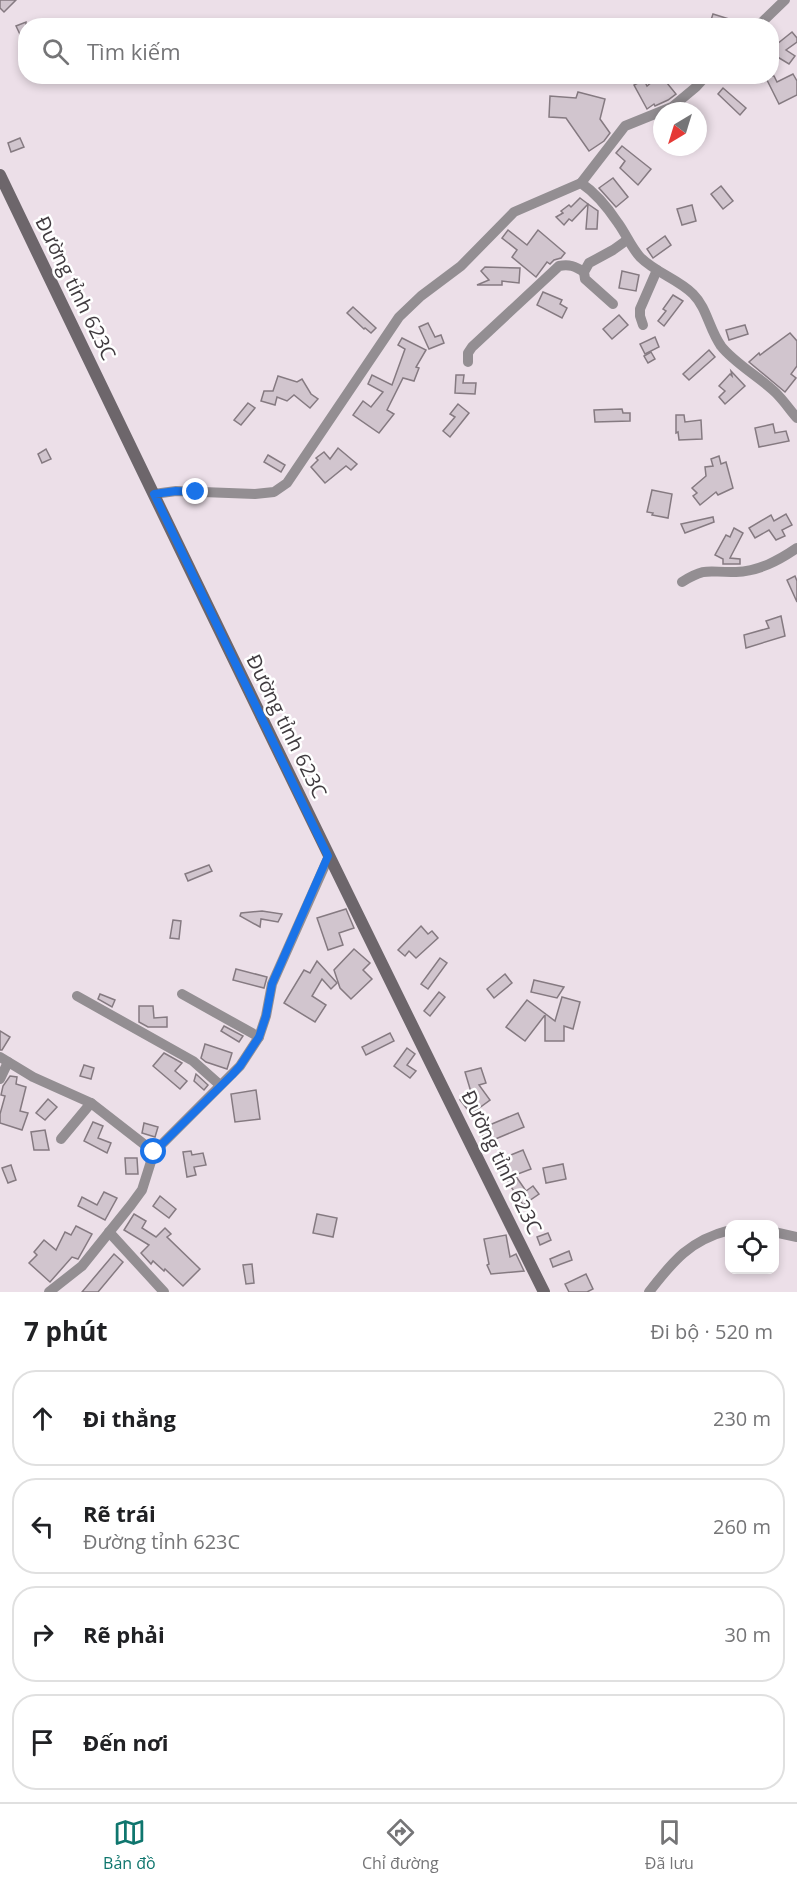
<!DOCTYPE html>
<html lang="vi">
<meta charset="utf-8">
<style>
:root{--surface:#fff;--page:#f6f6f6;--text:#202124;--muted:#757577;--line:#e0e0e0;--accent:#0f766e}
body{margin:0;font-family:"Open Sans",sans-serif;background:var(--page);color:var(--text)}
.controls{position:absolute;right:18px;bottom:18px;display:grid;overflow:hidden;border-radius:12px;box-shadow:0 3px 9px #0003}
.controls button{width:54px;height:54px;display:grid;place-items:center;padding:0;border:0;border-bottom:2px solid var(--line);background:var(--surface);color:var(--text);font:30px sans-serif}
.compass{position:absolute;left:653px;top:102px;width:54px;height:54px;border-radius:50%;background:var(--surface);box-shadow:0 3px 9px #0003;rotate:218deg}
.stop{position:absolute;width:18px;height:18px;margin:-14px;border:4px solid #1a73e8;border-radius:50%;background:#fff}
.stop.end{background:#1a73e8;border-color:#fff;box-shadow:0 2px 6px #0008}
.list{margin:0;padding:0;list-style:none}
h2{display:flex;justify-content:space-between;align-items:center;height:78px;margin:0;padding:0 24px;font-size:26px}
h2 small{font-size:20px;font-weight:400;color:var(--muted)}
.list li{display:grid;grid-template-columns:39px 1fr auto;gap:18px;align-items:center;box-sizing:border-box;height:96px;margin:0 12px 12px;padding:0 12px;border:2px solid var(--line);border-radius:24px}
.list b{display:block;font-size:22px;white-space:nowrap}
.list p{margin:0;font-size:20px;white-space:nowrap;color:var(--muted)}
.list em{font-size:20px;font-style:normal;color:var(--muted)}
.icon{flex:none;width:33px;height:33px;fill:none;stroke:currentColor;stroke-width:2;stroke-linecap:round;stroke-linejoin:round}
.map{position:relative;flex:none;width:797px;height:1292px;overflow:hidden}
.search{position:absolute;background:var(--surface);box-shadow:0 3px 9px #0003;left:18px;right:18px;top:18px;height:66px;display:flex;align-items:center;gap:15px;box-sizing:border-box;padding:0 21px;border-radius:24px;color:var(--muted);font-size:22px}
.sheet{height:510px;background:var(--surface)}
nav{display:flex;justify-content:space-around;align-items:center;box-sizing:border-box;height:84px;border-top:2px solid var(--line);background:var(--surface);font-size:16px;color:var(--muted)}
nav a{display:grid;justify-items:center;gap:3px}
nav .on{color:var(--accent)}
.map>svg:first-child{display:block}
</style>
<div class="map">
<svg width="797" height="1292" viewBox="0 0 797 1292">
<rect width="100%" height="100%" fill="#ecdfe8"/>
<!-- building -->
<g fill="#d1c5ce" stroke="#857a81" stroke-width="1.5">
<path d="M0,0H16L4,12L0,8Z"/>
<path d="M713,14L729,19L726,26H709Z"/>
<path d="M26,22V47L16,26Z"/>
<path d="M792,32L797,38V42L786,50L795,56L789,64L771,53V38L777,44Z"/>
<path d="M793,74L797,81V95L779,104L765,76H774L777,82Z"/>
<path d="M659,76H674L667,83L676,94L668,100L655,106L654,104L647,109L634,85L644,80L647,86Z"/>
<path d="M723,88L746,108L740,115L718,94Z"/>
<path d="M578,92L605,99L600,119L610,133L604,141L589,151L566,118L549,117L550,96L576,98Z"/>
<path d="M20,138L24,147L11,152L8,143Z"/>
<path d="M622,146L651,169L638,185L620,168L625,161L616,153Z"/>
<path d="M613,178L628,197L616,207L599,188Z"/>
<path d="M721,186L733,201L723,209L711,194Z"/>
<path d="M580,198L588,204L572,221L569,219L564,225L556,217L563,213L561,211L569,205L571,207Z"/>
<path d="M588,204L598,211L597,229H586Z"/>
<path d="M692,205L696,221L682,225L677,209Z"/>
<path d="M508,230L527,245L538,230L565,253L561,258L554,260L550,264L547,262L536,277L512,257L517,250L502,238Z"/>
<path d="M665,236L671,245L653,258L647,249Z"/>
<path d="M485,267L520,268L519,283L502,281V285H477L489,280L481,271Z"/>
<path d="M622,271L639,275L636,291L619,288Z"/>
<path d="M543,292L562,300L560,304L567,308L562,318L537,305Z"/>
<path d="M673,295L683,301L664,326L658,321L666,311L663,309Z"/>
<path d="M353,307L376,328L371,333L365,328L364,329L347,313Z"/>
<path d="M619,315L628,325L612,339L603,329Z"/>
<path d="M428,323L435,337L441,335L444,343L429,349L419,327Z"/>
<path d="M745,325L748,334L729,340L726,330Z"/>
<path d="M790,333L797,341V366L791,374L796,378L785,392L749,362L759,353L760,355Z"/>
<path d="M655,337L659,347L645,354L640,344Z"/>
<path d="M402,338L426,350L416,367L419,368L414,381L403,378L387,410L394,414L379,433L353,415L363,401L371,407L383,392L368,384L372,375L392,385L405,349L398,345Z"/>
<path d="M709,350L715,357L689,380L683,374Z"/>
<path d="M651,352L655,359L648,363L644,356Z"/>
<path d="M731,371L745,386L725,404L719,397L725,391L719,386L730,374L732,376Z"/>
<path d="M456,375H464L463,383H476L475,394L455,393Z"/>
<path d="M278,376L297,382L302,379L311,394L318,399L310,408L294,395L287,401L277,397L275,405L261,401L264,391H273Z"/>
<path d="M248,403L255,408L241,425L234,420Z"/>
<path d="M458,404L469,413L450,437L443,431L455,417L450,414Z"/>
<path d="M622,409L623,413H630V421L595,422L594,410Z"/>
<path d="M676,415H684L685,422L701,420L702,439L679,440L678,432L676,433Z"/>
<path d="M773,424L775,433L786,431L789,441L759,447L755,428Z"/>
<path d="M338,448L357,464L351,470L346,466L325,483L311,467L318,460L316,458L324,452L330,459Z"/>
<path d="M46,449L51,459L42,463L38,454Z"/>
<path d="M268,455L285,465L281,472L264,462Z"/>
<path d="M719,456L721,464L726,462L733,488L718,495L716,492L700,505L693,496L697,493L692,488L706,476L705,467L713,466L711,459Z"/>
<path d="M652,490L672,494L668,518L652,515L653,513L647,512Z"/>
<path d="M786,514L792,525L782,530L785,536L776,540L769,530L755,538L749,528L771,515L774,521Z"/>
<path d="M713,517L714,522L685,533L681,524Z"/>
<path d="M734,528L743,533L730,558L740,559V564H723V559L715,555L726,535L730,537Z"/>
<path d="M795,576L797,581V602L787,580Z"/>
<path d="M781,616L785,636L746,648L744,635L769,628L766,621Z"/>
<path d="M209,865L212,871L188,881L185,874Z"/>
<path d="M346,909L354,928L339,933L343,945L328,950L317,918Z"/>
<path d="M262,911L282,914L278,922L261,919L260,927L240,916L241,913Z"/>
<path d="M173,920L181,921L179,939L170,938Z"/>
<path d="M421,926L428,934L432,931L438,938L416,958L409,951L405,956L398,950Z"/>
<path d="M354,949L370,963L363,970L372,979L351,999L340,988L334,970Z"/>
<path d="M440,958L447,963L428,989L421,984Z"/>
<path d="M317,961L337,983L331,989L322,979L312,996L326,1005L315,1022L284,1003L304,970L310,973Z"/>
<path d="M236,969L267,977L264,988L233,980Z"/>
<path d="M505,974L512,983L494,998L487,989Z"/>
<path d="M534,980L564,987L557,998L531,992Z"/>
<path d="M439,992L445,997L430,1016L424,1011Z"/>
<path d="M100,994L115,1000L112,1007L98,999Z"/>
<path d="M562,997L580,1002L573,1029L564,1026V1041H545V1015L525,1041L506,1027L527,1000L555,1021Z"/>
<path d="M139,1006H153L154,1018L167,1017V1027H148L139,1022Z"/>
<path d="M224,1026L243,1036L239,1042L221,1031Z"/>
<path d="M0,1031L10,1037L2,1050H0Z"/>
<path d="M390,1033L394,1041L366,1055L362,1047Z"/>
<path d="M205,1044L232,1053L227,1069L206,1062L201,1058Z"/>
<path d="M407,1048L415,1054L407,1065L416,1071L410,1078L394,1066Z"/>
<path d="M164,1053L182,1063L175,1071L187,1081L180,1089L153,1066Z"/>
<path d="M84,1065L94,1068L91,1079L80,1076Z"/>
<path d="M481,1068L486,1083L479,1085L490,1100L471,1114L460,1100L471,1092L465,1072Z"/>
<path d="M196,1074L208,1085L204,1090L194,1081Z"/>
<path d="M10,1076L17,1077L16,1084L26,1087L20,1111L28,1113L22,1130L0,1123V1114L5,1096L1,1095L3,1086Z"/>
<path d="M256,1090L260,1119L235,1122L231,1094Z"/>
<path d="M48,1099L57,1107L45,1120L36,1113Z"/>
<path d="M518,1113L524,1127L486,1143L480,1129Z"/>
<path d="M93,1122L103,1126L98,1138L111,1143L107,1153L84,1141Z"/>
<path d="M144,1123L158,1127L155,1137L142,1133Z"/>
<path d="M45,1130L49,1150H34L31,1132Z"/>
<path d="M523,1150L531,1169L515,1175L526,1191L533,1186L539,1194L523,1205L506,1179L504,1180L496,1161Z"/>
<path d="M191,1151L192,1155L203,1153L206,1165L194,1167L196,1175L187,1177L183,1152Z"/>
<path d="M125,1158H137L138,1174H126Z"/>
<path d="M563,1164L566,1179L546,1183L543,1168Z"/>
<path d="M11,1165L16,1180L8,1183L2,1168Z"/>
<path d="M104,1192L117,1198L105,1220L78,1206L82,1197L97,1205Z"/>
<path d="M160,1196L176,1209L169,1218L153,1206Z"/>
<path d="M134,1214L146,1221L142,1228L156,1237L165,1228L171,1234L167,1237L200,1269L183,1286L165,1269L164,1271L153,1261L151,1264L141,1253L149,1245L124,1230Z"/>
<path d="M317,1214L337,1218L333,1237L313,1233Z"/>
<path d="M76,1226L92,1234L78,1259L72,1257L50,1282L29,1263L37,1255L34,1252L44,1240L56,1250L65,1232L71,1235Z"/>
<path d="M548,1233L551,1240L540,1245L537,1237Z"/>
<path d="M506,1235L510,1257L516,1254L524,1271L491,1274L487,1265L489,1264L484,1239Z"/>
<path d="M569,1251L572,1260L553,1267L550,1259Z"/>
<path d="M114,1254L123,1262L98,1292H82Z"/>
<path d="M252,1264L254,1283L246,1284L243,1265Z"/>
<path d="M586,1274L593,1289L587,1292H569L565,1284Z"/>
</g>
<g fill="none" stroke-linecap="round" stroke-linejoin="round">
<!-- street -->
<g stroke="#938e92" stroke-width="10">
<path d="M758,26L785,0"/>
<path d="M581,183L625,126L672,107L696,87L706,76"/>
<path d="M613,304L585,279L584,272L589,263L613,250L627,240"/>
<path d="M643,325L640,316V309L657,270"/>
<path d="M468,362V353L472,347L559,266C569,264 575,266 584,272"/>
<path d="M154,494L176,491L255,494L274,492L287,483L399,317L421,296L461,266L514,212L581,183C596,193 608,208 618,223C626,234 631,247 640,257C656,273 678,279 693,294C707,308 709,329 721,346C734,363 761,378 776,393C784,401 790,410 797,418"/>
<path d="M682,582C708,566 709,573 736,572C759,571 778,561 797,548"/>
<path d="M182,994L259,1037"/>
<path d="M77,996L193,1061L220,1085"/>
<path d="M0,1057L33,1077L91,1103L154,1152"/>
<path d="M0,1079L8,1062"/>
<path d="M61,1139L91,1103"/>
<path d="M109,1232L164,1292"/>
<path d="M774,1232L797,1237"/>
<path d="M49,1292L82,1266L131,1205L142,1190L154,1152L240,1066L259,1037L266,1016L272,984L329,856"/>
<path d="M649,1292C673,1261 690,1240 730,1230"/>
</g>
<!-- secondary -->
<path stroke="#6d666b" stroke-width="12" d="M0,175C179,548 359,921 544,1292"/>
</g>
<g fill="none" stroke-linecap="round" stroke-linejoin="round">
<!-- route -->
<path stroke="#1a73e8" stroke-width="8" d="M154,1152L232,1075L240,1066L259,1037L266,1016L272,984L328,856L154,494L176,491L196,492"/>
</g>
<g text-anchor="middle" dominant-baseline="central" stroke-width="5" stroke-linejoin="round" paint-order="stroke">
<!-- street labels -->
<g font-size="20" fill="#403b3f" stroke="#fff">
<text transform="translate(76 288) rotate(64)">Đường tỉnh 623C</text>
<text transform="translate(287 726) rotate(64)">Đường tỉnh 623C</text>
<text transform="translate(502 1162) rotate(64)">Đường tỉnh 623C</text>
</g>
</g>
</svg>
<div class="controls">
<button><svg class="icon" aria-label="locate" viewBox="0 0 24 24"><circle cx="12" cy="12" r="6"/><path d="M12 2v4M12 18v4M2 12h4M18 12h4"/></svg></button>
</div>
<svg class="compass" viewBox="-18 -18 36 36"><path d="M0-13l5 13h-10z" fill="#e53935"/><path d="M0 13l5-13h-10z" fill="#757577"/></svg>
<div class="stop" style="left:154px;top:1152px"></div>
<div class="stop end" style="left:196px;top:492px"></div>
<div class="search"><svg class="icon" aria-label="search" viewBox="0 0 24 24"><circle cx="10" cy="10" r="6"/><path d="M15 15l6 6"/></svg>Tìm kiếm</div>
</div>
<section class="sheet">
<h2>7 phút<small>Đi bộ · 520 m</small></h2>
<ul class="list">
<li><svg class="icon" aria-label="ahead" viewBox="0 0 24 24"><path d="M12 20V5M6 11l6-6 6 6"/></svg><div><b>Đi thẳng</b></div><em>230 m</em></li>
<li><svg class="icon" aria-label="left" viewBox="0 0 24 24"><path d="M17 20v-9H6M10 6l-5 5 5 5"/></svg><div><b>Rẽ trái</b><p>Đường tỉnh 623C</p></div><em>260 m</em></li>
<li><svg class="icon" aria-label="right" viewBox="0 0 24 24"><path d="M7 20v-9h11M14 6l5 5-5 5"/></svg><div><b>Rẽ phải</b></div><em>30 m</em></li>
<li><svg class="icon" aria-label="arrive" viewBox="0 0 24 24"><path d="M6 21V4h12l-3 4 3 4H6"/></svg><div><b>Đến nơi</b></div></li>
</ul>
</section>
<nav>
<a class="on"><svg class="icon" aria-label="map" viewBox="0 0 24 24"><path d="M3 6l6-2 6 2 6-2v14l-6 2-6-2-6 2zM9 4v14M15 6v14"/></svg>Bản đồ</a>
<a><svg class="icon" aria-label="directions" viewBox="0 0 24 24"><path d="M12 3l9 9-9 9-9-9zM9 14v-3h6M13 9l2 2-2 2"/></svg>Chỉ đường</a>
<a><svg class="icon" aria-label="saved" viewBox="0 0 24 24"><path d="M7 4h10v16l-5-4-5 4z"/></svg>Đã lưu</a>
</nav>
